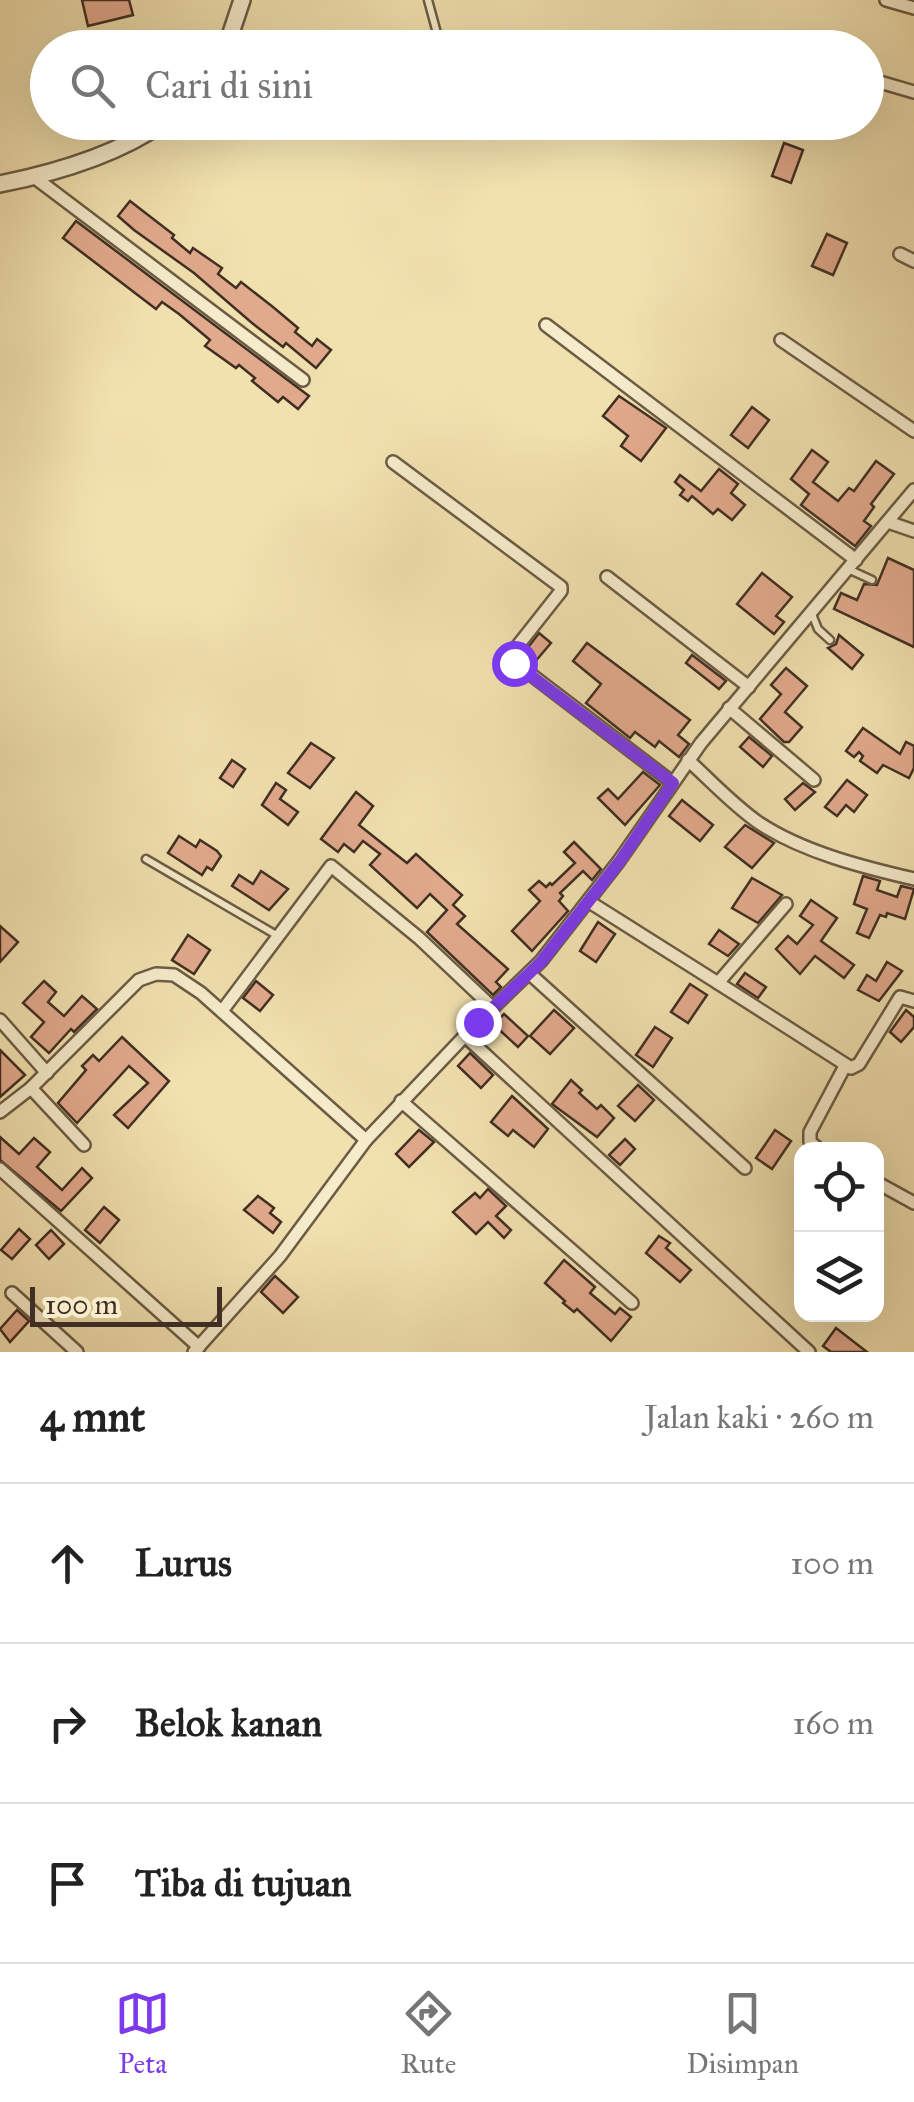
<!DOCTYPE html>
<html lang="id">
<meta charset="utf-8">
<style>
:root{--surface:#fff;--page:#f6f6f6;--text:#222;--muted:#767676;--line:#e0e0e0;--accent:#7c3aed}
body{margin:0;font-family:"IM FELL Great Primer",serif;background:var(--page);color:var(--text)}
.controls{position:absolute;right:30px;bottom:30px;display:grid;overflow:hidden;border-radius:20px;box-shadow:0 10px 40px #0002}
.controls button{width:90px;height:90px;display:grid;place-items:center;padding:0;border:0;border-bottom:2px solid var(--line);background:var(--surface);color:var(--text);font:50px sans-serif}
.scale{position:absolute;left:30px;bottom:25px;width:192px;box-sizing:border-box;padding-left:10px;border:5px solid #402f22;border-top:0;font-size:28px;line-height:35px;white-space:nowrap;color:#402f22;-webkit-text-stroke:8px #f6eccb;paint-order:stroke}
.stop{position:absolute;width:30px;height:30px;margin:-22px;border:8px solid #7c3aed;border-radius:50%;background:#fff}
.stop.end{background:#7c3aed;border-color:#fff;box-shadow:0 2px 10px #0008}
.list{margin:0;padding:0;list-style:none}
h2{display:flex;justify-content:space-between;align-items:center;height:130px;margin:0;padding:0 40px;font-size:42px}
h2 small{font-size:32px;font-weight:400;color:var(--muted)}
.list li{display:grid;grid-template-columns:65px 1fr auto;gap:30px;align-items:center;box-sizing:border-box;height:160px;padding:0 40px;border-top:2px solid var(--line)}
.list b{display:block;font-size:38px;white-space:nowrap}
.list em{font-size:32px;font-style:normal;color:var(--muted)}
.icon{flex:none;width:55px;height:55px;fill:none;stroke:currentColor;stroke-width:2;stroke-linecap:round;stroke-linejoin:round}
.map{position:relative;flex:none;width:914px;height:1352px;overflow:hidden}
.search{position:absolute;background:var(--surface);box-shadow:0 10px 40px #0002;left:30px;right:30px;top:30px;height:110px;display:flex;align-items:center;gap:25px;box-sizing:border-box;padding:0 35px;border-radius:55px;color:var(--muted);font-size:38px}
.sheet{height:610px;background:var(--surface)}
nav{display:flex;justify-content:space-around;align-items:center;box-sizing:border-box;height:140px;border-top:2px solid var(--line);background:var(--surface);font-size:28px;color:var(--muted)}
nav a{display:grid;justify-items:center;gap:5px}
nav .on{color:var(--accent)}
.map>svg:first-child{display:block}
</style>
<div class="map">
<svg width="914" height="1352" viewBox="0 0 914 1352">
<rect width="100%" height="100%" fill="#f1e1af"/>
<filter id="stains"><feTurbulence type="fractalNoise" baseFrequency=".002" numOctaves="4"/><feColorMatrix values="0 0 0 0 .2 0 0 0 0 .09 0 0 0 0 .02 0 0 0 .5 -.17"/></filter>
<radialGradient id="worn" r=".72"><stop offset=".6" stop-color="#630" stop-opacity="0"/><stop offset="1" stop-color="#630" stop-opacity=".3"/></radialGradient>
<!-- building -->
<g fill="#e2aa8d" stroke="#402f22" stroke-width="2.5">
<path d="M82,0H129L133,15L88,26Z"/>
<path d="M784,143L803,150L791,183L772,176Z"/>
<path d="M130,201L174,235L172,238L190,253L193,248L222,268L218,274L236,288L241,282L273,307L298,328L295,332L312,346L317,339L331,350L316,368L286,343L283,347L252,323L194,273L134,230L118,216Z"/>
<path d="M76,221L297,387L309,396L298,409L283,397L278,402L252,381L255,378L239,365L236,368L205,346L210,340L179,314L162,302L156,309L63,238Z"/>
<path d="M827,234L847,243L833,275L812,266Z"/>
<path d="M619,396L666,428L641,461L621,446L628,436L603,416Z"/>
<path d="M752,407L769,420L748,448L731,435Z"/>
<path d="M812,450L828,462L813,482L838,501L849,488L854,491L876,461L894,474L871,504L874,507L864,521L871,526L855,546L801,505L809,494L791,479Z"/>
<path d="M719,469L738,484L731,493L745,505L732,520L718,509L713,514L692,496L688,501L680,495L684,490L675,482L680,475L701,491Z"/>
<path d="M888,558L914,570V647L834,609L841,593L857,600L864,584L877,585Z"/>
<path d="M762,573L792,597L776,616L784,622L774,634L737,604Z"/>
<path d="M539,633L551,643L534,663L523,654Z"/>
<path d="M839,635L863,655L852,669L828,648L836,644Z"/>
<path d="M587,643L690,720L678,735L689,744L679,757L659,741L655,747L635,732L630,738L586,703L601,684L573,661Z"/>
<path d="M692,655L726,681L719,689L686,663Z"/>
<path d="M786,668L807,686L785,712L802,727L789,742H784L760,719L781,694L771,685Z"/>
<path d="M863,728L900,754L906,742L914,746V768L909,778L883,765L877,773L860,761L863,756L859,752L854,757L846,751Z"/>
<path d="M749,737L772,756L763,767L740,747Z"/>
<path d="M311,743L334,758L310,788L288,773Z"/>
<path d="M232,760L245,769L233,787L220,778Z"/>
<path d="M643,772L660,785L625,825L598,798L608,789L618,799Z"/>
<path d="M847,780L867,795L854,812L846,805L837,816L825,807Z"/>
<path d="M276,783L286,790L280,799L298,812L288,825L262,805Z"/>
<path d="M803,783L815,792L795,810L785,799Z"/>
<path d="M356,792L373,806L359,825L407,863L416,854L462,895L453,905L465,916L457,924L508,969L496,982L501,987L493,995L427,932L447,910L430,894L417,908L370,865L380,854L363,841L354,852L344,844L338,852L321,839Z"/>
<path d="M682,800L713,825L700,841L669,816Z"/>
<path d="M745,825L774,843L752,868L725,847Z"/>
<path d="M179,836L196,847L200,840L217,851L221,856L212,870L207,867L202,875L168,853Z"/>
<path d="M574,842L601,869L592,880L583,871L560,893L563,896L559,901L568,911L532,951L512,931L540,901L529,890L539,881L546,887L550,883L552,885L575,863L564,852Z"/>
<path d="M261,871L288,889L269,910L232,886L239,875L253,884Z"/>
<path d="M863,876L880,881L877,890L897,897L901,886L914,889L905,919L887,913L886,917L880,915L869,938L857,933L867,909L854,904Z"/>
<path d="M752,878L782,895L758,923L732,908Z"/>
<path d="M811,900L837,918L821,941L854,965L844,978L815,956L800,974L776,949L788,936L797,944L813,925L800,916Z"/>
<path d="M598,922L615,934L596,962L580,951Z"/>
<path d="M0,926L18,942L0,962Z"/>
<path d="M719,930L739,944L728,956L709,944Z"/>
<path d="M188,935L210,950L194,974L172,960Z"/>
<path d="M887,962L902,971L879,1001L858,990L867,975L876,981Z"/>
<path d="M745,973L766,987L758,998L737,984Z"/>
<path d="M44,981L56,992L48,1002L64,1016L82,996L97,1009L74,1032L71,1029L49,1053L31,1037L44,1022L23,1003Z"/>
<path d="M256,981L273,995L260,1011L243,998Z"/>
<path d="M690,984L707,995L688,1023L671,1012Z"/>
<path d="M554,1010L574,1028L550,1054L530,1036Z"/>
<path d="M906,1010L914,1017V1027L901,1042L890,1032Z"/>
<path d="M504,1014L528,1036L518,1047L494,1025Z"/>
<path d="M655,1027L672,1038L653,1067L636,1055Z"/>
<path d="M122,1037L169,1081L128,1128L114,1115L148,1083L129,1066L77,1123L58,1103L86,1070L82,1066L93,1055L99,1061Z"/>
<path d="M0,1050L25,1075L0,1097Z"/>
<path d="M470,1053L493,1075L481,1088L458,1066Z"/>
<path d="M571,1080L582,1090L579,1093L597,1109L601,1105L614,1118L597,1137L552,1104Z"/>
<path d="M638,1085L654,1100L635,1121L618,1106Z"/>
<path d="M512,1096L548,1129L534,1147L513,1130L508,1136L491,1122Z"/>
<path d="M419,1130L434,1142L409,1167L396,1154Z"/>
<path d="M775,1130L791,1141L772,1169L756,1158Z"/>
<path d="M0,1137L19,1154L34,1138L50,1152L37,1167L62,1190L82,1168L92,1178L61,1211L0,1160Z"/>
<path d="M625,1139L635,1149L620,1165L609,1155Z"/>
<path d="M488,1189L506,1206L496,1216L511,1230L504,1238L488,1222L476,1234L453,1212L475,1193L480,1198Z"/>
<path d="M258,1196L274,1208L270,1213L281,1222L273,1233L244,1210Z"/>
<path d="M104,1207L119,1220L100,1243L85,1230Z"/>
<path d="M19,1229L30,1239L12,1259L1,1250Z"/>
<path d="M51,1230L64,1244L49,1259L36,1245Z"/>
<path d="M659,1236L670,1243L666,1248L691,1270L680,1282L646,1253Z"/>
<path d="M564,1260L595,1287L590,1293L615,1314L620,1308L631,1317L611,1341L577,1309L574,1312L563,1303L565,1301L545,1283Z"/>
<path d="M275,1276L298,1297L283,1313L261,1292Z"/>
<path d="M17,1310L29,1321L10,1342L0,1329Z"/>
<path d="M836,1328L867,1352H831L823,1346Z"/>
</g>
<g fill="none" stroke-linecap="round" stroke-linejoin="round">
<defs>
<g id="service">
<path d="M428,0L441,48"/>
<path d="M848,569L872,580"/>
<path d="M812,614L818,629L830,640"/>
<path d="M146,859L278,936"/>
</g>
<g id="minor">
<path d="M886,0L914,8"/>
<path d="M866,78L914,92"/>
<path d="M34,177L303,380"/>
<path d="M900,254L914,261"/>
<path d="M546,325L856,560"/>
<path d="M781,340L914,431"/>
<path d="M393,462L561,587V591L512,653V660L673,783"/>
<path d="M888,522L914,531"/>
<path d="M607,577L749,687"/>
<path d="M729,708L814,780"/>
<path d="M688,760C711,781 733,805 759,823C803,852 862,867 914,879"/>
<path d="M588,901L718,983L786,904"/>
<path d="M529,973L745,1168"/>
<path d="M718,983L851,1068L859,1064L900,997L914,1001"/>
<path d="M222,1011L331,866L419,938L493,1008"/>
<path d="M0,1020L47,1073"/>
<path d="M465,1036L809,1352"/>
<path d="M31,1088L84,1145"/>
<path d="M401,1101L632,1303"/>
<path d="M0,1112L31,1088L139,980L156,974L174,975L201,993L366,1140"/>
<path d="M820,1150L810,1142V1132L845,1066"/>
<path d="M0,1169L199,1347"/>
<path d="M876,1182L914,1203"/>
<path d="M12,1293L77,1352"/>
<path d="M194,1352L280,1256L366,1140L478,1022L541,961L619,861L701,743L914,490"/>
</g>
<g id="tertiary">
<path d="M226,48L242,0"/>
<path d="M0,184C55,173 117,155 164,122"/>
</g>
</defs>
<!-- service casing -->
<use href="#service" stroke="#6c5c45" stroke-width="11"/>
<!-- minor casing -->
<use href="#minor" stroke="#6c5c45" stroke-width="16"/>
<!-- tertiary casing -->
<use href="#tertiary" stroke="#6c5c45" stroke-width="20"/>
<!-- service -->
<use href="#service" stroke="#f6eccb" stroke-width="6"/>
<!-- minor -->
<use href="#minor" stroke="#f6eccb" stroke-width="11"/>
<!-- tertiary -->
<use href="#tertiary" stroke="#f6eccb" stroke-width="15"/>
</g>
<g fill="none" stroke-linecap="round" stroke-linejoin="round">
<!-- route -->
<path stroke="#7c3aed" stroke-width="12" d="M478,1022L541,962L620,861L673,783L514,663"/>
</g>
<rect width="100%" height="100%" filter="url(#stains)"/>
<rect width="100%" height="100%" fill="url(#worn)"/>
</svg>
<div class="controls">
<button><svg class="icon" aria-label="locate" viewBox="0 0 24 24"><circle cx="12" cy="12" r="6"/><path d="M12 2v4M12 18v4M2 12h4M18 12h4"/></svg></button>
<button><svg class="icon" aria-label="layers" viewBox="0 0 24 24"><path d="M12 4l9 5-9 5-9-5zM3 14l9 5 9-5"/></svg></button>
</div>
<div class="scale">100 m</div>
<div class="stop" style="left:514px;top:663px"></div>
<div class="stop end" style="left:478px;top:1022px"></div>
<div class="search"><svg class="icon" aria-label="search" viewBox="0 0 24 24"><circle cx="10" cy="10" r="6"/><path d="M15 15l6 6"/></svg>Cari di sini</div>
</div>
<section class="sheet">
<h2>4 mnt<small>Jalan kaki · 260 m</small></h2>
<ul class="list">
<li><svg class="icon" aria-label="ahead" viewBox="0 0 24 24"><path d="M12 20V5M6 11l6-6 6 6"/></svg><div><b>Lurus</b></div><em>100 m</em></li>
<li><svg class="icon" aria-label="right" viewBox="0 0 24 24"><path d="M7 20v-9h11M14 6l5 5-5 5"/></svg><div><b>Belok kanan</b></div><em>160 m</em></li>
<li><svg class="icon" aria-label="arrive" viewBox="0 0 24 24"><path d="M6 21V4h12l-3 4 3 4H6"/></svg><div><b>Tiba di tujuan</b></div></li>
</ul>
</section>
<nav>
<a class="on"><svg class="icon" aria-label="map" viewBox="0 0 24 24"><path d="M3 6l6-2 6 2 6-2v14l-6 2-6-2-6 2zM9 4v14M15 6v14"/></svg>Peta</a>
<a><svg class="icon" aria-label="directions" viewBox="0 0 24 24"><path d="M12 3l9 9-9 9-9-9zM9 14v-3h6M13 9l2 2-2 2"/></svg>Rute</a>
<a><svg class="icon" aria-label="saved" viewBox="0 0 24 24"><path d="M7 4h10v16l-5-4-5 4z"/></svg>Disimpan</a>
</nav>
